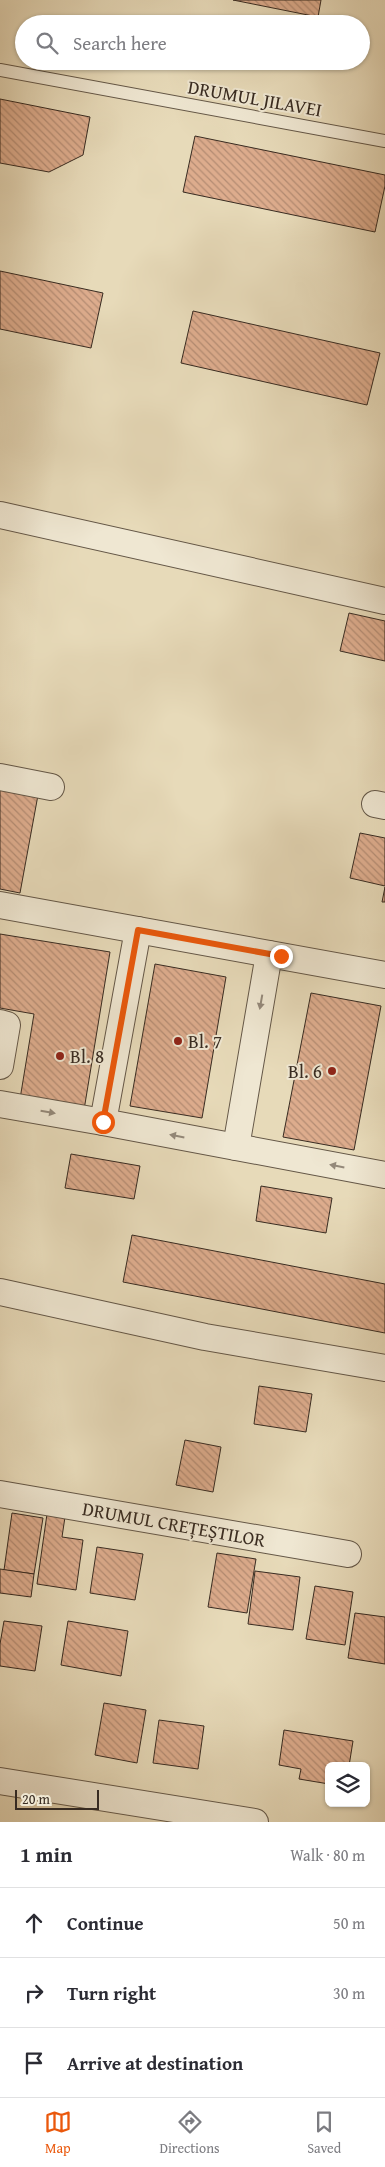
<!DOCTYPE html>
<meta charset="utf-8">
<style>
:root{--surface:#fff;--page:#f7f7f7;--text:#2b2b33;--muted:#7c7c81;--line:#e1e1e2;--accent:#ea580c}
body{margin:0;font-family:"Gentium Book Plus",serif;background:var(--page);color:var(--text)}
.controls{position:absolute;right:15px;bottom:15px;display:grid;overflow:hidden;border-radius:8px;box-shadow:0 1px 4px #0004}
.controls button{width:45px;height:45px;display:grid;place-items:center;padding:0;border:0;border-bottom:1px solid var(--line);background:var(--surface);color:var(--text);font:25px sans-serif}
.scale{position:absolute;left:15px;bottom:12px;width:84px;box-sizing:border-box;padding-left:5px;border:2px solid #382b21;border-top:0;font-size:14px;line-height:18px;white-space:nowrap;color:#382b21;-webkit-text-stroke:4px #efe7d2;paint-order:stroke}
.stop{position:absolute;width:15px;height:15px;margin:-11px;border:4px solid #ea580c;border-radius:50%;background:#fff}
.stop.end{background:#ea580c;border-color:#fff;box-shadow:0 1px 5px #0008}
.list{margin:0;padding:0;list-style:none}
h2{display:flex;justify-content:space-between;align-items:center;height:65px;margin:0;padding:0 20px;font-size:21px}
h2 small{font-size:16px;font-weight:400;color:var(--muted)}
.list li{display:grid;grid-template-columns:32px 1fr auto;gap:15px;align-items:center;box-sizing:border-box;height:70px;padding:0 20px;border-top:1px solid var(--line)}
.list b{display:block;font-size:19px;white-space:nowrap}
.list em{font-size:16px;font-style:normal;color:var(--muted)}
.icon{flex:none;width:28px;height:28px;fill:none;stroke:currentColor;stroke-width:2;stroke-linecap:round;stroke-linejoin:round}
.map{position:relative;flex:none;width:385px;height:1822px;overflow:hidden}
.search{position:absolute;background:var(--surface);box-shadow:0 1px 4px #0004;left:15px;right:15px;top:15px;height:55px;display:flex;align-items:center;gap:12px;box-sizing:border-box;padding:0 18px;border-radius:28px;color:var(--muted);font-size:19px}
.sheet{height:275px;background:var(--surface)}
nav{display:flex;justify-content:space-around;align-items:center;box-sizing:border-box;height:70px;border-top:1px solid var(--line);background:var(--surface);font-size:14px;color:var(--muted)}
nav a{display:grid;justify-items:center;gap:2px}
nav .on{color:var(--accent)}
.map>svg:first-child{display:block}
</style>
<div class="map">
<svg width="385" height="1822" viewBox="0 0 385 1822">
<defs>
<pattern id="building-back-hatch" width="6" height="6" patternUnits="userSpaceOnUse" patternTransform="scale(1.25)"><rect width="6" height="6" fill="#ddac8d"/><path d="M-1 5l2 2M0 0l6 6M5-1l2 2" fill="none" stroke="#b48c73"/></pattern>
</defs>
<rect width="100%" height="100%" fill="#e7dab9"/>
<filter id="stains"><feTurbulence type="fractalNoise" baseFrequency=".004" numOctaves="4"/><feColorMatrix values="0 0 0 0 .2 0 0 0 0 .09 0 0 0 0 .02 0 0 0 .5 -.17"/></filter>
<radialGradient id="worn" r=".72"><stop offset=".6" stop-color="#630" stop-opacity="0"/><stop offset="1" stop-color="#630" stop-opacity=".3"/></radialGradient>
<!-- building -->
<g fill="url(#building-back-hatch)" stroke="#382b21">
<path d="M233,0H321L318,17Z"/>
<path d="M0,99L90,117L83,155L49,172L0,163Z"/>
<path d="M195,136L385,175V186L375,232L183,192Z"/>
<path d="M0,271L103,293L91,348L0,329Z"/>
<path d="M193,311L380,353L367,405L181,363Z"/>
<path d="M349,613L385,621V661L340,651Z"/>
<path d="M0,788L38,795L20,893L0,889Z"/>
<path d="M360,833L385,838V886L350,878Z"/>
<path d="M385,887V902H382Z"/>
<path d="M0,934L110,952L84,1110L20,1099L34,1014L0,1008Z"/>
<path d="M155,964L226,977L202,1118L130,1106Z"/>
<path d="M311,993L381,1006L354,1150L283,1137Z"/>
<path d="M71,1154L140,1166L134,1199L65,1188Z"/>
<path d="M261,1186L332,1198L326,1233L256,1221Z"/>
<path d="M132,1235L385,1284V1333L123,1282Z"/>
<path d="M259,1386L312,1394L306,1432L254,1424Z"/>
<path d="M185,1440L221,1447L213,1492L176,1485Z"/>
<path d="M12,1513L43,1518L34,1574L4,1570Z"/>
<path d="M47,1514L65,1517L62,1537L83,1540L76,1590L37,1584Z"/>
<path d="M97,1547L143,1554L135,1600L90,1593Z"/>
<path d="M217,1553L256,1559L247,1613L208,1607Z"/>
<path d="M0,1569L34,1574L31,1597L0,1593Z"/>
<path d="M255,1571L300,1577L293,1630L248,1624Z"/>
<path d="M315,1586L353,1592L345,1645L306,1639Z"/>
<path d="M355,1613L385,1617V1664L348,1658Z"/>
<path d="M4,1621L42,1626L35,1671L0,1666V1644Z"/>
<path d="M68,1621L128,1631L121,1676L61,1665Z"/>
<path d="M104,1703L146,1710L137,1763L95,1755Z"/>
<path d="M159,1720L204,1726L198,1769L153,1763Z"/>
<path d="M284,1730L353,1741L349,1766H329V1784L299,1779L301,1769L279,1765Z"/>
</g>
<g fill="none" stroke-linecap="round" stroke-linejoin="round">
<defs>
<path id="service" d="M0,70L385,141"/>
<g id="minor">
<path d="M0,515L385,601"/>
<path d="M0,777L51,787"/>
<path d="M375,804L385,806"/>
<path d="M0,905L385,975"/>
<path d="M138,930L103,1122L385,1175"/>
<path d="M0,1023L7,1025L0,1066"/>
<path d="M0,1104L103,1122"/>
<path d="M236,1147L269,954"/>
<path d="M0,1292L205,1337L385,1368"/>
<path d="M0,1494L348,1554"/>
<path d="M0,1781L255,1822"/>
</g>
</defs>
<!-- service casing -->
<use href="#service" stroke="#645747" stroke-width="14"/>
<!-- minor casing -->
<use href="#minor" stroke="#645747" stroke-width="28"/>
<!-- service -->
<use href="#service" stroke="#efe7d2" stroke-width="12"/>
<!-- minor -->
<use href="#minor" stroke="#efe7d2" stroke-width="26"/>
</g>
<!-- one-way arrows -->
<defs><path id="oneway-solid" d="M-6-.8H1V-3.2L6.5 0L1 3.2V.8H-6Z" transform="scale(1.25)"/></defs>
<g fill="#94897a">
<use href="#oneway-solid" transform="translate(261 1002) rotate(100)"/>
<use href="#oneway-solid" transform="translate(48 1112) rotate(10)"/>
<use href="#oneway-solid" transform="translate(177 1136) rotate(-169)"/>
<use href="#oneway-solid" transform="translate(337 1166) rotate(-169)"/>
</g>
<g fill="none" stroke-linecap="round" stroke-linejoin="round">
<!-- route -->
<path stroke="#ea580c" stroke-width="6" d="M103,1122L138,930L281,956"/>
</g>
<!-- markers -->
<g fill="#8f2418" stroke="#efe7d2" stroke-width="2">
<circle cx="178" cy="1041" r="5"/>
<circle cx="60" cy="1056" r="5"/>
<circle cx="332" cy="1071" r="5"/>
</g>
<g text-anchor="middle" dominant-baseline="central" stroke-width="4" stroke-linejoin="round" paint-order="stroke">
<!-- street labels -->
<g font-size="19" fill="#382b21" stroke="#efe7d2">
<text transform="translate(255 98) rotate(10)">DRUMUL JILAVEI</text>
<text transform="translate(174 1524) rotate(10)">DRUMUL CREȚEȘTILOR</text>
</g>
<!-- poi labels -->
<g font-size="19" fill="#382b21" stroke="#efe7d2" text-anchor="start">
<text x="188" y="1041">Bl. 7</text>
<text x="70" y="1056">Bl. 8</text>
<text x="322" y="1071" text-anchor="end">Bl. 6</text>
</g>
</g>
<rect width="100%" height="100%" filter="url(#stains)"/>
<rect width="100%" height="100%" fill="url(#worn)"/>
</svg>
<div class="controls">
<button><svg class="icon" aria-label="layers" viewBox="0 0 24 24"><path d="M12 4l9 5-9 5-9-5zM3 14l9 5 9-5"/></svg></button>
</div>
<div class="scale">20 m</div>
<div class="stop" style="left:103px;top:1122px"></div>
<div class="stop end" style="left:281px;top:956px"></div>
<div class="search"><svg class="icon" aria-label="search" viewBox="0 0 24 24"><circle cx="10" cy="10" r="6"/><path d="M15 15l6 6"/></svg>Search here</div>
</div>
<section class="sheet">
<h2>1 min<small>Walk · 80 m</small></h2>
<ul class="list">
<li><svg class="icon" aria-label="ahead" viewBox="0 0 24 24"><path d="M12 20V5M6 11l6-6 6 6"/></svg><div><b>Continue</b></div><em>50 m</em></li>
<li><svg class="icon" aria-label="right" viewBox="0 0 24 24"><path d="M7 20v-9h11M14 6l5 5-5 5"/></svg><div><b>Turn right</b></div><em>30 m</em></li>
<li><svg class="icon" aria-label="arrive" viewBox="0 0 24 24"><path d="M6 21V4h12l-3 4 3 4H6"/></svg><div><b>Arrive at destination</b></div></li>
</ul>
</section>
<nav>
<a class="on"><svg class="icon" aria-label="map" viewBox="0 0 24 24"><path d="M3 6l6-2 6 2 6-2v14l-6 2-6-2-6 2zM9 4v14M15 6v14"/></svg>Map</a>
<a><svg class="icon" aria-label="directions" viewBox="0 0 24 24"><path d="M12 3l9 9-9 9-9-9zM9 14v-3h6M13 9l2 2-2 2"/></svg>Directions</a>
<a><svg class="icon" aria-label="saved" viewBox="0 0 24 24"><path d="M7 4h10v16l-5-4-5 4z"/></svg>Saved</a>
</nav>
